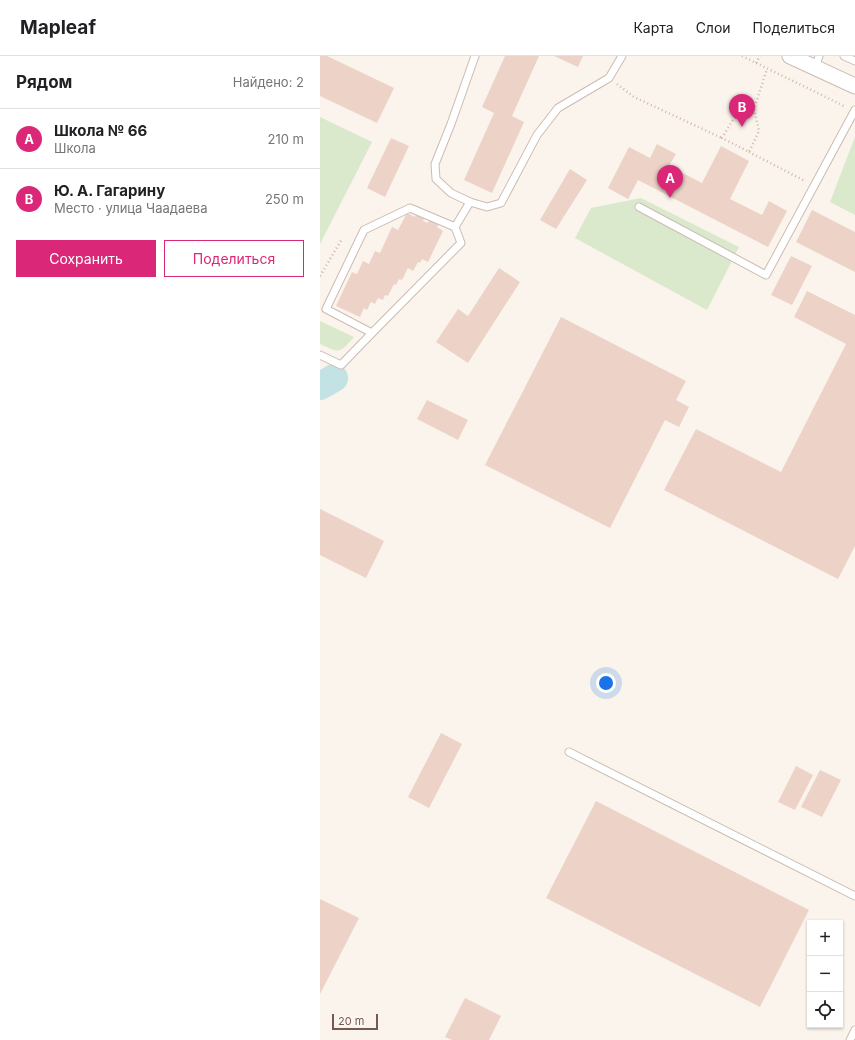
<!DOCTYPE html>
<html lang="ru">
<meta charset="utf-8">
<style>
:root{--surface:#fff;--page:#f2f2f2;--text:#202124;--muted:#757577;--line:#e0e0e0;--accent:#db2777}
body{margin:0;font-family:Inter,sans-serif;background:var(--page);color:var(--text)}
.controls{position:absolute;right:12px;bottom:12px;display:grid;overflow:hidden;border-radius:0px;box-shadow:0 1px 3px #0004}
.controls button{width:36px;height:36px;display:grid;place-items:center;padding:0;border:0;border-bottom:1px solid var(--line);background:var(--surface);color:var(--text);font:20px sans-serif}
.scale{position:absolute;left:12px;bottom:10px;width:46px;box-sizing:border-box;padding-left:4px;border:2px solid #745a51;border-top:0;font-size:11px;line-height:14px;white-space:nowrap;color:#745a51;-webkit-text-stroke:3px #fdf8f3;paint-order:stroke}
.you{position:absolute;left:286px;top:627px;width:14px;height:14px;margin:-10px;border:3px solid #fff;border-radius:50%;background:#1a73e8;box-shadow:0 0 0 6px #1a73e833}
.badge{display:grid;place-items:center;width:26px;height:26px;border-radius:50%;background:var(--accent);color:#fff;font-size:13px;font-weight:700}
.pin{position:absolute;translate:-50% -33px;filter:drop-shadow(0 1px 2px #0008)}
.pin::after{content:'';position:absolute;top:21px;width:14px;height:12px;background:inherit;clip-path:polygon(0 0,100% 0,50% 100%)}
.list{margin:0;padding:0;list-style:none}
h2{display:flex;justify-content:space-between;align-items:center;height:52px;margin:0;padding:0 16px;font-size:17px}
h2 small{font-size:13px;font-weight:400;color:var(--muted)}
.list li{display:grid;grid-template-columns:26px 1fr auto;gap:12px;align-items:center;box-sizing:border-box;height:60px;padding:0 16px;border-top:1px solid var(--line)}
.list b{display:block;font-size:15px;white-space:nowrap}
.list p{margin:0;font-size:13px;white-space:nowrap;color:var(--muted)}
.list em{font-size:13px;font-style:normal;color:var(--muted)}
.actions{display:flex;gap:8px;padding:12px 16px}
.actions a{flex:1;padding:9px 0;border:1px solid var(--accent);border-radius:0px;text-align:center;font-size:14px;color:var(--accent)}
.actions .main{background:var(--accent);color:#fff}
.icon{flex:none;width:22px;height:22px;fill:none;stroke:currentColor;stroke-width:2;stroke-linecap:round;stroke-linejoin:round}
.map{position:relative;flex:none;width:535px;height:984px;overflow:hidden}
header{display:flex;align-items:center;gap:24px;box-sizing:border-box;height:56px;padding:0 20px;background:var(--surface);border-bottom:1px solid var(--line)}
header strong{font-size:19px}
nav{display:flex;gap:22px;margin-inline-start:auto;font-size:14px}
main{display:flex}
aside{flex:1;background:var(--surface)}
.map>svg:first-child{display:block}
</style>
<header>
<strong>Mapleaf</strong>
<nav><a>Карта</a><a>Слои</a><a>Поделиться</a></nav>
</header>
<main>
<aside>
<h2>Рядом<small>Найдено: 2</small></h2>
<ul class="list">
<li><span class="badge">A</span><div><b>Школа № 66</b><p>Школа</p></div><em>210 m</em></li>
<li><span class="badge">B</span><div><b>Ю. А. Гагарину</b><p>Место · улица Чаадаева</p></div><em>250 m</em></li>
</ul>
<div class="actions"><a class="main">Сохранить</a><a>Поделиться</a></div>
</aside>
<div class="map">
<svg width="535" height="984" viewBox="0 0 535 984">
<rect width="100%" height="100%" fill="#fbf4ec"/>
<!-- green -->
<g fill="#dae8cc">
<path d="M0,61L52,86L0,188Z"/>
<path d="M535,81V159L510,146Z"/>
<path d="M321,142L419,191L387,254L255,182L271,152Z"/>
<path d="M0,265L34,281C19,298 20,297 0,288Z"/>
</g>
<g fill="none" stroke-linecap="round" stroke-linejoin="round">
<!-- river -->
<path stroke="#c2e2e3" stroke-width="28" d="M0,330L14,322"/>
</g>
<!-- building -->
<g fill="#edd2c7">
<path d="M0,0H7L74,32L57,67L0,40Z"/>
<path d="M185,0H219L192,60L204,66L172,137L144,124L174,57L162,51Z"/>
<path d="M234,0H263L258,11Z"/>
<path d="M71,82L89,90L65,141L47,132Z"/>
<path d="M337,88L356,98L349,110L382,127L401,90L429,105L410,143L442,159L449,145L467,155L448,191L318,124L308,143L288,132L309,91L330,102Z"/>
<path d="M250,113L267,124L236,173L220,164Z"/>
<path d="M492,154L535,176V216L476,186Z"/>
<path d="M87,157L95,161L96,158L104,162L103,165L108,167L109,164L118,169L117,171L123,175L108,206L102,203L100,207L98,206L93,215L88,212L82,224L79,223L76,229L74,228L68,240L65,239L63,244L58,242L55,248L51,246L47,254L44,252L40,261L16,250L32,216L37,218L43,205L49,208L55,195L60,197L72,171L78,174Z"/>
<path d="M471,200L492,210L472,249L451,239Z"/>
<path d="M179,212L200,226L148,307L116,286L138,253L148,260Z"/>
<path d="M487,235L535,259V490L518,523L344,434L376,373L461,416L526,288L474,261Z"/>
<path d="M241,261L366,325L356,344L369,351L359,371L345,364L290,472L165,409Z"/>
<path d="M107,344L148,364L138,384L97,363Z"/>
<path d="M0,453L64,485L46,522L0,499Z"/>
<path d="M121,677L142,688L109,752L88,741Z"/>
<path d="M476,710L493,719L475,754L458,746Z"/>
<path d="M500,714L521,724L502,761L481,751Z"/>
<path d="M276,745L489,854L440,951L226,842Z"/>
<path d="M0,843L39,862L0,938Z"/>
<path d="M145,942L181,960L169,984H132L125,981Z"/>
</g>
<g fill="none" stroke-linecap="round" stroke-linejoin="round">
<defs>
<g id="lane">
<path d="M155,0L131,68L115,108L116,123L131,137L150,146L167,151L181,147L217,79L238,52L289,22L302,0"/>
<path d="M524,0L535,5"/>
<path d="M495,12L499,0"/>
<path d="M319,151L446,219L535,54"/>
<path d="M135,171L90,152L44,174L6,253L52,277L141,187L135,171L150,146"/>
<path d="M0,299L21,309L52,277"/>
<path d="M249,696L535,840"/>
<path d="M530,984L535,974"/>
</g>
<path id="street" d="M470,0L535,30"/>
</defs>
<!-- lane casing -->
<use href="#lane" stroke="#ccbbb3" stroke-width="9"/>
<!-- street casing -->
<use href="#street" stroke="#ccbbb3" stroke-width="17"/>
<!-- path -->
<g stroke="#d3b5aa" stroke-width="2.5" stroke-dasharray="1 3" stroke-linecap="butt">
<path d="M422,0L526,51"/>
<path d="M436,7L440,0"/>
<path d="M297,28L314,41L402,82"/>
<path d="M434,53L439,75L429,96L402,82L414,62L434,53L447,13"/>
<path d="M429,96L485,125"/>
<path d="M0,220L22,183"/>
</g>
<!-- lane -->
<use href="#lane" stroke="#fff" stroke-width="7"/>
<!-- street -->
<use href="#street" stroke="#fff" stroke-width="15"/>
</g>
</svg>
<div class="controls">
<button>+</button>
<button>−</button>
<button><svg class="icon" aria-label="locate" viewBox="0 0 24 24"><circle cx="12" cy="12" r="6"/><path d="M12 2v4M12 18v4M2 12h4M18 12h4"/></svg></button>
</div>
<div class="scale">20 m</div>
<div class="you"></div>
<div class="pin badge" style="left:350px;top:142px">A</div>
<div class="pin badge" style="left:422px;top:71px">B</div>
</div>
</main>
